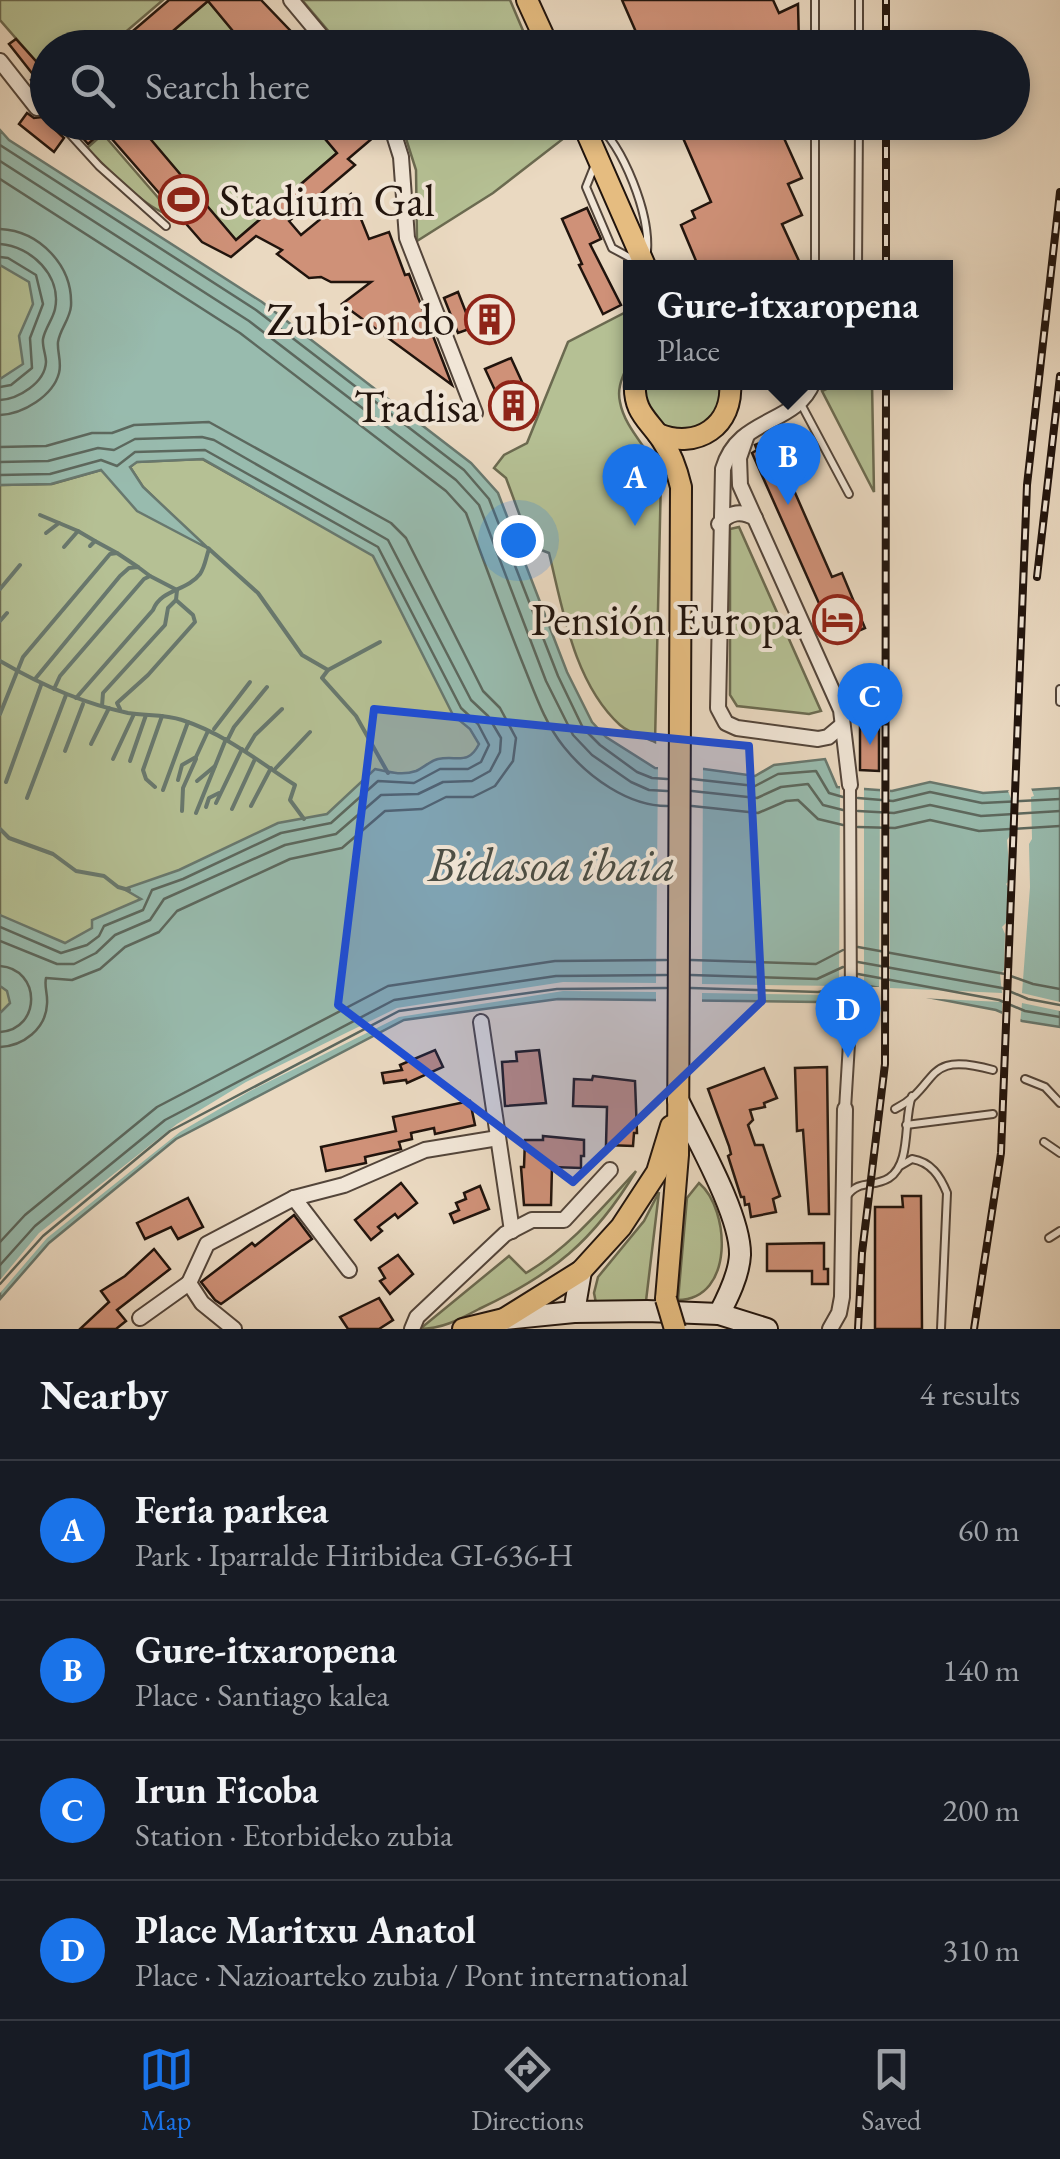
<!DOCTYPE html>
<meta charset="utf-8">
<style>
:root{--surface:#171b24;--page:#242831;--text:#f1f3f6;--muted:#9ea1a6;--line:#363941;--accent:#1a73e8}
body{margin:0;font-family:"EB Garamond",serif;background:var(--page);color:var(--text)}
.you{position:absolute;left:518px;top:540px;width:35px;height:35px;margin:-25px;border:8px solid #fff;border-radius:50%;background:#1a73e8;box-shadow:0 0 0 15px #1a73e833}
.badge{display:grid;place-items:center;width:65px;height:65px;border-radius:50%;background:var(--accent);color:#fff;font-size:32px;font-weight:700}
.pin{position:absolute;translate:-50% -82px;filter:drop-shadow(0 2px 5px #0008)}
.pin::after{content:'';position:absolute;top:52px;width:35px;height:30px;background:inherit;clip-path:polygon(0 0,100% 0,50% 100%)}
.popup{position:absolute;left:623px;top:260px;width:330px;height:130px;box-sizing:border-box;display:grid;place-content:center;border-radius:0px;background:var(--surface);filter:drop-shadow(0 2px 8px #0005);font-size:32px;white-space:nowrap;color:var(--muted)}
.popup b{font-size:38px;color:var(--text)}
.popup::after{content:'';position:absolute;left:50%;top:100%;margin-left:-20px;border:20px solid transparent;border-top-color:var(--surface)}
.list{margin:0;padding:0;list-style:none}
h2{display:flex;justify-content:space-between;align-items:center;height:130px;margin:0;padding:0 40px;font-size:42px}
h2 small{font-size:32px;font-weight:400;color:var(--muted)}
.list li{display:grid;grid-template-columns:65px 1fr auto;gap:30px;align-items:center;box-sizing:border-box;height:140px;padding:0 40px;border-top:2px solid var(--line)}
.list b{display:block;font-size:38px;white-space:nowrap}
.list p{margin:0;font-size:32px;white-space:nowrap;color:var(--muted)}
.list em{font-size:32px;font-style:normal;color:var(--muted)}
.icon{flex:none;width:55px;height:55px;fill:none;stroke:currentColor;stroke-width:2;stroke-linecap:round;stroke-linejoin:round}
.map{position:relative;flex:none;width:1060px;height:1329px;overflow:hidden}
.search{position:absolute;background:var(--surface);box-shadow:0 5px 15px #0003;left:30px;right:30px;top:30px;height:110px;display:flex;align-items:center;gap:25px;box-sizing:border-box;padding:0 35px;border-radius:55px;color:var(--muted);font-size:38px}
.sheet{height:690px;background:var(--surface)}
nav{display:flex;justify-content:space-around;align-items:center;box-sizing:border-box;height:140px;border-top:2px solid var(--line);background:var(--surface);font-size:28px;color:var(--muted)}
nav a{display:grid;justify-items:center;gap:5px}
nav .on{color:var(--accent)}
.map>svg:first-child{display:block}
</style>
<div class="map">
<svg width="1060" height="1329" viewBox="0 0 1060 1329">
<rect width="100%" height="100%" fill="#ead9c1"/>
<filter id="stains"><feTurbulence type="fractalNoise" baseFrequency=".002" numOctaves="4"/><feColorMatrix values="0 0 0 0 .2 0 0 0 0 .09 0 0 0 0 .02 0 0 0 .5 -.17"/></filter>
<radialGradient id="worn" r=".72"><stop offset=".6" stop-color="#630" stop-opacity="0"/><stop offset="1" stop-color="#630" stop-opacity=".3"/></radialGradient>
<!-- green -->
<g fill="#b5c094" stroke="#6b6a50" stroke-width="2.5">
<path d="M0,0H163L108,47L48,48L47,74L0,20Z"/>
<path d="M302,0H510L530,47H342Z"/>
<path d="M208,1L247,47L153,48Z"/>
<path d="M136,123H311L337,153L236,240Z"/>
<path d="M401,123H562L568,135L493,193L417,241L416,170Z"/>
<path d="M103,134L174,216C149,213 106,167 87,148Z"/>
<path d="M0,208L93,311L0,385Z"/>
<path d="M628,311C632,321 633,344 630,357C626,373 616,384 620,402C625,430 651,450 661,477L655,742C644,737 629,733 620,725C574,683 563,610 549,553L531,546L506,478L494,468L504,455L527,443L568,342Z"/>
<path d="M646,382L719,383C734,444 635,448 646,382Z"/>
<path d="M839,383H872L874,492L822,391Z"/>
<path d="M202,459L372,554L502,760L0,1013V485L52,484L101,470L176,530L204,546L143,487L130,467L136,462Z"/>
<path d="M739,527L821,711L809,714L737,706L730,695V529Z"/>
<path d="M636,1171C594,1241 552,1275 479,1309C460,1319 442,1329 420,1329L509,1256L526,1273C570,1247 602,1208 636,1171Z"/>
<path d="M699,1183C730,1209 735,1299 678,1300L687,1198Z"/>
<path d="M659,1192L646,1301L596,1303L594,1293L598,1277L644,1221Z"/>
</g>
<!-- water -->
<path fill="#98bbae" stroke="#68786e" stroke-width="2.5" d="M0,130L9,140L262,302L471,463L498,493L567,672L592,722L606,737L655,768L704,769L755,776L774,765L825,759L837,787L892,791L930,782L983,793L1060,788V1027L1022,1021L996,1010L859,984L833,1000L819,1002L558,999L404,1020L176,1139L49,1243L0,1299V1013L10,1003L7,991L0,986V915L65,943L92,928V920L141,899L124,889L179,870L278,823L327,814L375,769C389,772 402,776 416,771C423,768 430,761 438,759C457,755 468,766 479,744L470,729L453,715L373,556L203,459L137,462L130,467L143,487L209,549L137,511L101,470L51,484L0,485V379L23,364L19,336L33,304L29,282L0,265Z"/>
<!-- pier -->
<path fill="#ead9c1" d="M658,764H703L702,984L839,986L840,785L864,784V987H879L880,789H890V988L1002,993L1000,974L1004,970L1005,934L1002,927L1006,923L1009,889L1006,884L1010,880L1007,840L1011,834L1012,801L1008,791L1012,788H1031L1034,796L1031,797L1032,839L1029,844L1030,887L1022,993L1060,1002V1011L1022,1003L1020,1025L1002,1018V1002L898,997L860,989L839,1002V995L702,993V1003H656V992L563,991L399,1017L250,1091L180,1132L47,1238L0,1293V1280L39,1233L177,1124L246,1082L397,1008L563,982L656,983Z"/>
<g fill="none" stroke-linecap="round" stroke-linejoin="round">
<!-- shore -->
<g stroke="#5c685e" stroke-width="2.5">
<path d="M0,145L256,310L464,470L489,499L558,676L583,728L600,745L637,772L652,778L667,779"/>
<path d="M0,161L249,321L456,480L479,505L546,681L573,735L592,755L631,782L649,790L667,791"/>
<path d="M0,179L240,333L446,491L466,513C485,564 503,614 523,664C534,691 545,724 564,747C588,777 628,806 667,806"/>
<path d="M0,229C40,231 73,266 71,306C70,319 60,329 58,342C57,352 62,362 59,373C53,396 23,414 0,415"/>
<path d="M0,244C31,246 62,276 55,309C53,319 45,328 43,339C42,346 46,355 46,362C45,383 18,399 0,400"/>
<path d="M0,257L8,258L36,275L43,304L30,338L32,368L11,385L0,387"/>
<path d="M0,447L46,446L92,433H112L134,425L209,422L391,523L406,538L483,691L500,708L516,738L513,761L495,786L473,797H446L422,809L385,811L342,848L290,859L177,911L159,932L125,947L100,969L72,980L46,978C44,987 48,994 47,1004C46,1029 23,1046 0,1047"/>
<path d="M0,462L48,461L98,448L114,450L135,439L202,437L214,440L388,540L471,700L488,716L501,738L500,752L490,771L472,781L443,782L418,794L381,795L336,834L285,845L164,899L150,920L115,935L96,953L74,964H57L0,941"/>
<path d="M0,475L50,474L101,460L117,466L135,452L205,450L378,547L461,708L478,724L489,745L481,762L468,769H440L414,783L378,781L331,823L281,833L183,879L152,890L143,910L104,926L99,936L87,945L61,953L0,927"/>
<path d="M692,779L755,786L778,774L816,771L829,793L843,797"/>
<path d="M692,791L757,798L781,787L808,784L823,805L843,810"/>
<path d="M858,798L893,801L930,792L982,803L1060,799"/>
<path d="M692,806L758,813L786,801L798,800L818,819L843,825"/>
<path d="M858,811L894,813L930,805L981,816L1060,811"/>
<path d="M858,827L895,828L930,820L979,831L1060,826"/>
<path d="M858,947L1005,974L1033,984L1060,989"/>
<path d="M691,960L816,964L843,950"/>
<path d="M858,962L1002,988L1028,999L1060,1005"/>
<path d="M0,966C41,969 42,1029 0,1032"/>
<path d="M858,974L999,1000L1025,1011L1060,1017"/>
<path d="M691,975L817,979L843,967"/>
<path d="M691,988L818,992L829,990L843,982"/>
<path d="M0,1242L25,1215L157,1107L388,986L555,961L666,960"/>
<path d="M0,1265L35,1226L165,1120L394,1000L556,976L666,975"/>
<path d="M0,1284L43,1236L170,1131L399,1011L557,989L666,988"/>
</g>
<!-- stream -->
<g stroke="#68786e" stroke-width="4">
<path d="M40,515L59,523"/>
<path d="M46,533L59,523L78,531"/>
<path d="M90,546L95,541L117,553"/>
<path d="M64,547L78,531L95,541"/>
<path d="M208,548L258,593L302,655L328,670L322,678L356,716L388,773"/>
<path d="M0,589L20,565"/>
<path d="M0,621L7,613"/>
<path d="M0,661C41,685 81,703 128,713C146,716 165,714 182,720C225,734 258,761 295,785L290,800L304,819"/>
<path d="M328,670L380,642"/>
<path d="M35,679L120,576L129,568L138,567L150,576"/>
<path d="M54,689L60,676L144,579L150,576L177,590"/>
<path d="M76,698L153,610C161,589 187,591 200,574C205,567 206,557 209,549"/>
<path d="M102,706L103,693L165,625L168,608L176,600"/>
<path d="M120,709L117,703L148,675L195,622L193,615L176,600L177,590"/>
<path d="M0,714L23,657L110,554L117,553L138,567"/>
<path d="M214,729L250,682"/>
<path d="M228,739L234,727L267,687"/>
<path d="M91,744L109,708"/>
<path d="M246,750L255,735L282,709"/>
<path d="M65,751L83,704"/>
<path d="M113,759L134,714"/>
<path d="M130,761L146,715"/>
<path d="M275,769L310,732"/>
<path d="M178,780L182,765L196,757L208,731"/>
<path d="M197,781L215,766"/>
<path d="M6,782L41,685"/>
<path d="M155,787L146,779L143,770L162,716"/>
<path d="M163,790L188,722"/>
<path d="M27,798L66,695"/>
<path d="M216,803L242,749"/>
<path d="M251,806L271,768"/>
<path d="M206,807L209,798L219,793"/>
<path d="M232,809L255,759"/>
<path d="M182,811L183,788L196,759"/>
<path d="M196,813L226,739"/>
<path d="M0,829L9,838L53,854L76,871L104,876L118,887L129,890"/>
</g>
</g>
<!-- building -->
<g fill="#cf9178" stroke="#21140d" stroke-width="2.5">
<path d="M169,0H261L307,48H247L208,1L153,48H113Z"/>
<path d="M622,0H773L779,13L798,4L799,45L643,48Z"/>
<path d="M16,39L44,70L48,67V100L31,80L35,77L9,44Z"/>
<path d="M27,113L34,118L42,117L64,138L54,152L19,124Z"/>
<path d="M69,122H136L236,240L337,153L311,122H365L375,136L348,159L355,165L289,221L301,235L351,194L369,239L389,232L405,275L409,274L452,385L342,304L371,282H331L321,277L309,278L277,254L282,250L256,236L231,257L202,242L104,130L88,144Z"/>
<path d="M676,122H794L797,130L783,136L802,178L788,184L802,215L782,224L799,261L784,268H699L681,225L695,218L692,211L711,202Z"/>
<path d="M587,208L601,239L590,244L621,305L603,314L579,265L582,264L562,219Z"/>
<path d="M458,292L472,328L458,333L444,298Z"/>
<path d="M511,358L534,408L502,420L495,404L500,401L485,369Z"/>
<path d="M771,438L832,577L842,573L865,628L840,639L834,637L752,453L757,450L755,445Z"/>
<path d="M860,726L879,727V771L860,770Z"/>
<path d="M435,1050L443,1067L407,1083L406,1080L384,1083L382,1073L402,1070L400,1065Z"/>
<path d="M539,1050L546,1103L505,1106L502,1062L517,1061L516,1052Z"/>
<path d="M827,1067L829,1214H809L803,1130L797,1131L795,1068Z"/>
<path d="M764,1068L777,1098L764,1103L765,1107L750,1110L753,1120L748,1125L755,1145H763L780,1196L773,1199L776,1212L751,1217L749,1204L745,1205L744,1197H741L728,1156L731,1154L729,1146L708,1089Z"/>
<path d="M593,1076L635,1081L637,1133H634L633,1146L606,1145L607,1107L573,1106L574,1079L592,1080Z"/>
<path d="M470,1101L475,1125L435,1134L434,1128L411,1133L412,1139L399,1142L401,1149L365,1157L366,1163L326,1171L321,1147L396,1131L393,1117Z"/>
<path d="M543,1136L584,1140V1156H581V1168L552,1167L551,1205H524L521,1167H524L525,1140H543Z"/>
<path d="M401,1183L417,1203L398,1218L395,1214L378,1227L382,1231L371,1240L355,1220Z"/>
<path d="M480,1186L489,1209L454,1223L450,1214L459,1210L456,1203L466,1199L464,1193Z"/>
<path d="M902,1196H921L922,1329H875V1207H903Z"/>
<path d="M188,1198L203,1227L178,1239L171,1227L145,1239L137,1223Z"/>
<path d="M294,1215L312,1239L221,1304L215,1300L201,1282L252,1243L255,1246Z"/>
<path d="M824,1243V1269H828V1284H812V1271H767V1244Z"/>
<path d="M154,1249L170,1269L117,1310L126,1321L116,1329H80L109,1302L101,1291L125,1276Z"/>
<path d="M398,1255L413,1274L390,1294L380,1281L385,1278L379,1268Z"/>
<path d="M379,1298L393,1320L379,1329H348L340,1317Z"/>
</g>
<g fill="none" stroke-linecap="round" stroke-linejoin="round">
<defs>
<g id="service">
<path d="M815,0V48"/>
<path d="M859,48V0"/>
<path d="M59,122L99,166L166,226"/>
<path d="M595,122C624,147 650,214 647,252"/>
<path d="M815,122V268"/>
<path d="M594,167L586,187L612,248L638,262"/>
<path d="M858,268L859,122"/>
<path d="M801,404L849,494"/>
<path d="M1060,689V702"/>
<path d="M1025,1079L1045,1087L1060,1103"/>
<path d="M895,1109C941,1086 921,1050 993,1070"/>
<path d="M906,1125L993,1114"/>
<path d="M1044,1142L1060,1153"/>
<path d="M900,1166L912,1159C931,1162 940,1176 947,1193L941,1329"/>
<path d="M847,1196C859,1179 873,1188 889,1178C912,1163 903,1120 912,1096"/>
<path d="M1049,1238L1060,1231"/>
</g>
<path id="pedestrian" d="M845,1109L851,1011L850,785"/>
<g id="minor">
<path d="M291,0L331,48"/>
<path d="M0,61L37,108"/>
<path d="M390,122L401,157L407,238L475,413"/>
<path d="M813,382C796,426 738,416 723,469L718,708L726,723L737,728L818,739L828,737L840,727"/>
<path d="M747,435L739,458L740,485L841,710L850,785"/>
<path d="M719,524C730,512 741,510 755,518"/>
<path d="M481,1022L512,1231"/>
<path d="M294,1198L349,1270"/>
<path d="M140,1318L189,1283"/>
<path d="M234,1329L202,1303L189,1283L207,1244L294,1198L344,1185L425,1150L498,1138"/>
<path d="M412,1329L417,1317L505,1234L532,1220H564L610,1170"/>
<path d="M830,1329L839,1313L842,1297L845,1109"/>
</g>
<g id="secondary">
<path d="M678,1100C696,1138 741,1215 740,1255C739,1275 728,1297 719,1314"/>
<path d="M574,1312L581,1271"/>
<path d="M504,1319L574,1312L647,1311L719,1314L767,1329"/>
</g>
<g id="primary">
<path d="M527,0L549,48"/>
<path d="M582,122L646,268"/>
<path d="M635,382C633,412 648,419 662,440C672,455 677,470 681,487L678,1155L666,1299"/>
<path d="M658,434C697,450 734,426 730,382"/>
<path d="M463,1329L504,1319L581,1271L621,1227L657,1172L671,1126"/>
</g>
</defs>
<!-- service casing -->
<use href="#service" stroke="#53453a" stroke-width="10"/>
<!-- pedestrian casing -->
<use href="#pedestrian" stroke="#53453a" stroke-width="14"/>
<!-- minor casing -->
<use href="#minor" stroke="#53453a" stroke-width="18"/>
<!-- secondary casing -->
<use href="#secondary" stroke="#21140d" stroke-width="24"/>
<!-- primary casing -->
<use href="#primary" stroke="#21140d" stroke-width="24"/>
<!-- service -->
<use href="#service" stroke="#f1e6d7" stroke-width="6"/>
<!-- pedestrian -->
<use href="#pedestrian" stroke="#f1e6d7" stroke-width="10"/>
<!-- minor -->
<use href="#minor" stroke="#f1e6d7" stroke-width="14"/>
<!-- secondary -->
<use href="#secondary" stroke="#f1e6d7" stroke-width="20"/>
<!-- primary -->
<use href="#primary" stroke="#e5bc80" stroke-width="20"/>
<defs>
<g id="rail">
<path d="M886,48V0"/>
<path d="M886,268V122"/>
<path d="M1037,577L1060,376"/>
<path d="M858,1329L862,1253L885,1064L886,382"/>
<path d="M974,1329L1001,1153L1027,485L1060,192"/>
</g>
</defs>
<!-- rail casing -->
<use href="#rail" stroke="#21140d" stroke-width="8"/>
<!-- rail -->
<use href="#rail" stroke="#f1e6d7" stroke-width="4" stroke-dasharray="11" stroke-linecap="butt"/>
<defs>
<path id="primary-bridge" d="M666,1299L675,1329"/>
</defs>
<!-- primary-bridge casing -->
<use href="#primary-bridge" stroke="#21140d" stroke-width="24" stroke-linecap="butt"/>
<!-- primary-bridge -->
<use href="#primary-bridge" stroke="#e5bc80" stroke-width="20"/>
</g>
<!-- marked area -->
<path fill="#1d4ed8" fill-opacity="0.2" stroke="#1d4ed8" stroke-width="8" stroke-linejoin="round" d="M374,709L749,746L762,1001L573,1182L338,1005Z"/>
<!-- icons -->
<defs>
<symbol id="stadium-ring" viewBox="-11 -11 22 22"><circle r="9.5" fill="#f1e6d7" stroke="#8f2418" stroke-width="1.5"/><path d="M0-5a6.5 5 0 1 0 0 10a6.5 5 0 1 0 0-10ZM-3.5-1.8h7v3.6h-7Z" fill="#8f2418"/></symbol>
<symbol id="building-ring" viewBox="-11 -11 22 22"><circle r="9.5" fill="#f1e6d7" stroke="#8f2418" stroke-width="1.5"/><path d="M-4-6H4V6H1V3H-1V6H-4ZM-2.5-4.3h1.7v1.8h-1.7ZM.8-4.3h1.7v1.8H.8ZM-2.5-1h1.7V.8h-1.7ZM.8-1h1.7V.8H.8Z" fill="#8f2418"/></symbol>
<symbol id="hotel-ring" viewBox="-11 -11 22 22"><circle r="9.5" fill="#f1e6d7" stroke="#8f2418" stroke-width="1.5"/><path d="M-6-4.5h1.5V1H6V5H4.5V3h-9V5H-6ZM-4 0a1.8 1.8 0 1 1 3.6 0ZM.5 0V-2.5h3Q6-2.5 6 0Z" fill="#8f2418"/></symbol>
</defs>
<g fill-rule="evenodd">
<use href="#stadium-ring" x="156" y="172" width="55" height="55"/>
<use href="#building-ring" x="462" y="292" width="55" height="55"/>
<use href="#building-ring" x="486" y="378" width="55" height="55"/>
<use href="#hotel-ring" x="810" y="592" width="55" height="55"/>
</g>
<g text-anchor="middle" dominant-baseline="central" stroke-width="8" stroke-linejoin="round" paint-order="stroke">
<!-- poi labels -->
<g font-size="45" fill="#21140d" stroke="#f1e6d7" text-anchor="end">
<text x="219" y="200" text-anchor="start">Stadium Gal</text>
<text x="455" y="319">Zubi-ondo</text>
<text x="479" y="406">Tradisa</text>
<text x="802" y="619">Pensión Europa</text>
</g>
<!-- water labels -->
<g font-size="48" font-style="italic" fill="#4b4e45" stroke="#f1e6d7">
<text x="552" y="864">Bidasoa ibaia</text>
</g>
</g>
<rect width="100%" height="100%" filter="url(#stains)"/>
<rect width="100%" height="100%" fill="url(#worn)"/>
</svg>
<div class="you"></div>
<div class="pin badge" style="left:635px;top:526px">A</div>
<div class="pin badge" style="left:788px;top:505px">B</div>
<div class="popup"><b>Gure-itxaropena</b>Place</div>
<div class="pin badge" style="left:870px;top:745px">C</div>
<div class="pin badge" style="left:848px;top:1058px">D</div>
<div class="search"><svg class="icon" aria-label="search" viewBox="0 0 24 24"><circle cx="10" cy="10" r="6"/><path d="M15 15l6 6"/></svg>Search here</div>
</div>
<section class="sheet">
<h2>Nearby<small>4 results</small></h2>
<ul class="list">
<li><span class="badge">A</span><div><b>Feria parkea</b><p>Park · Iparralde Hiribidea GI-636-H</p></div><em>60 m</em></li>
<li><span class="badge">B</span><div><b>Gure-itxaropena</b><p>Place · Santiago kalea</p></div><em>140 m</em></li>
<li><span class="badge">C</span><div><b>Irun Ficoba</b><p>Station · Etorbideko zubia</p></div><em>200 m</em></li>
<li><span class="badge">D</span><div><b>Place Maritxu Anatol</b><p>Place · Nazioarteko zubia / Pont international</p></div><em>310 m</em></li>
</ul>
</section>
<nav>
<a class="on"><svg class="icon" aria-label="map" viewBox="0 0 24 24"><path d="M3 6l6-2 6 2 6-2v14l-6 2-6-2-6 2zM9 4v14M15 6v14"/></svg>Map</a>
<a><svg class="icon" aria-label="directions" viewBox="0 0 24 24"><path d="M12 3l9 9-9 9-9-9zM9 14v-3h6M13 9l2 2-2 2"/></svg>Directions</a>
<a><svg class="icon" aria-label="saved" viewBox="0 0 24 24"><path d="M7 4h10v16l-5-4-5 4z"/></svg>Saved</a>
</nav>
